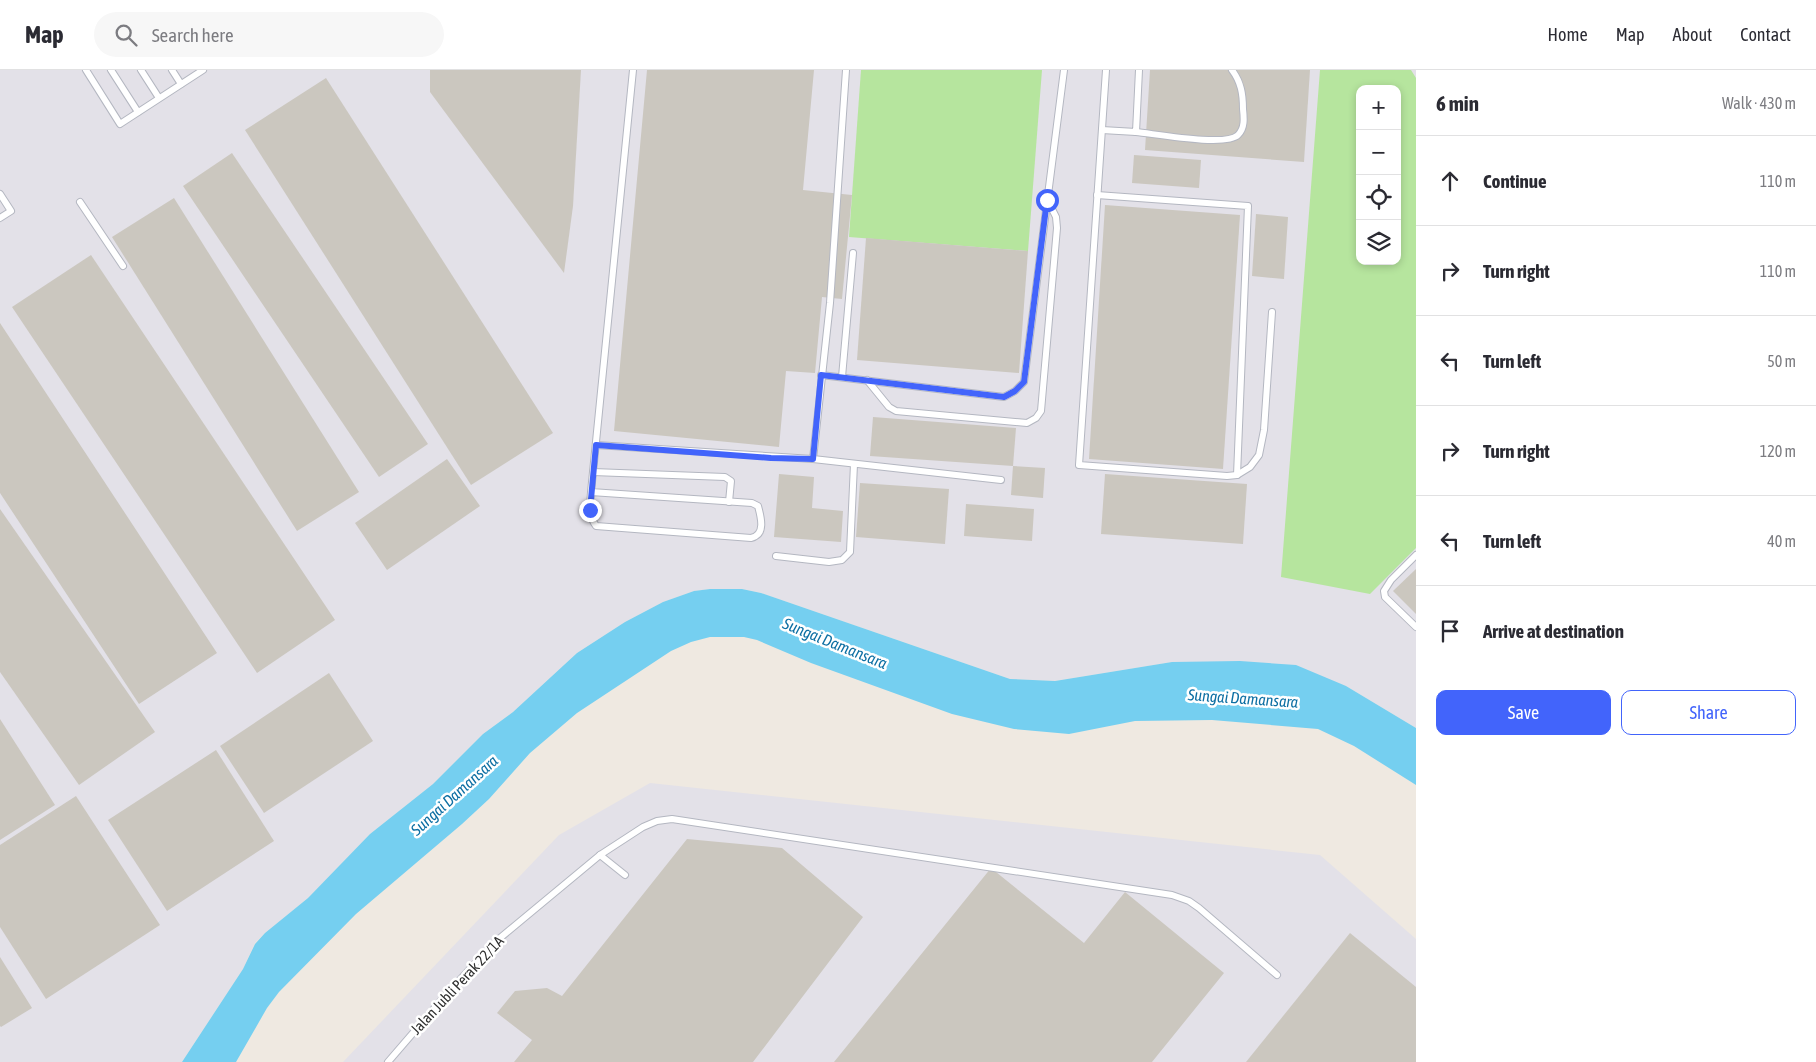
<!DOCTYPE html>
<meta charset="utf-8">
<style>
:root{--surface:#fff;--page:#f7f7f7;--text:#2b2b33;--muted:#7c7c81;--line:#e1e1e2;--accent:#4264fb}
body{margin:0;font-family:"Asap Condensed",sans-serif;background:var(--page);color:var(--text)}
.controls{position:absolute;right:15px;top:15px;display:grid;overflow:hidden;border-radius:10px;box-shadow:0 2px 8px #0003}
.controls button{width:45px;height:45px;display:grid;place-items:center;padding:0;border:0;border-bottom:1px solid var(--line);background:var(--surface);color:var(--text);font:25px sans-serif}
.stop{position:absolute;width:15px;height:15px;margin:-11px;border:4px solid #4264fb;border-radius:50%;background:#fff}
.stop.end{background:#4264fb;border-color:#fff;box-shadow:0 1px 5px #0008}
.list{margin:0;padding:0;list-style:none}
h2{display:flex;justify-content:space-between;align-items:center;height:65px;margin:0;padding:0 20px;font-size:21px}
h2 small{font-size:16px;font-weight:400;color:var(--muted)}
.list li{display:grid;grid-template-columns:32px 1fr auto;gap:15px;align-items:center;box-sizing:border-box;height:90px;padding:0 20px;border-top:1px solid var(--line)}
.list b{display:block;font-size:19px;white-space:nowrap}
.list em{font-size:16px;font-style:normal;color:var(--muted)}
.actions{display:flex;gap:10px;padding:15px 20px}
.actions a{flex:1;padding:11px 0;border:1px solid var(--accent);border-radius:10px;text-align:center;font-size:18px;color:var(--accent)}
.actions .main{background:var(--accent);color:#fff}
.icon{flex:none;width:28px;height:28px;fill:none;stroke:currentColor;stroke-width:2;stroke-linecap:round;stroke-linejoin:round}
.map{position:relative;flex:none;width:1416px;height:992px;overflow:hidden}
header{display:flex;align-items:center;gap:30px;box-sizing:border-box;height:70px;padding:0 25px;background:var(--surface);border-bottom:1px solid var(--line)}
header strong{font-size:24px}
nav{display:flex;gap:28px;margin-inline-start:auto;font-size:18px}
.search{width:350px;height:45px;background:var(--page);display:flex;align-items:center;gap:12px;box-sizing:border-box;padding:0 18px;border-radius:28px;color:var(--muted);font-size:19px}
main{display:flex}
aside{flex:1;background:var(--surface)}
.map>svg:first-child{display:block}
</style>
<header>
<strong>Map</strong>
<div class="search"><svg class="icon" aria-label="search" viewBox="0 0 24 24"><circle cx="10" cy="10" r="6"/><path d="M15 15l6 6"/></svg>Search here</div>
<nav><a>Home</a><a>Map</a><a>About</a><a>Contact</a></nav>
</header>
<main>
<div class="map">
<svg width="1416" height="992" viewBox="0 0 1416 992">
<rect width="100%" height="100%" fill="#efe9e1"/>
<!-- industrial -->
<g fill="#e3e1e8" fill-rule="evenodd">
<path d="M0,0H1416V658L1346,616L1172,592L1055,611L1010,609L761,523L742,519H710L694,521L663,532L625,552L577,583L513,642L483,664L433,714L370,764L308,828L265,863L255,873L243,899L182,992H0ZM1360,19H1397V191H1360Z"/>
<path d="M650,713L1320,785L1416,869V992H343L559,765Z"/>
</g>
<!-- green -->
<g fill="#b6e59e" fill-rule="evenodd">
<path d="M861,0H1042L1028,181L849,167Z"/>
<path d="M1320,0H1411L1416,8V478L1370,524L1281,507ZM1360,19H1397V191H1360Z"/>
</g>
<!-- water -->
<path fill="#75cff0" d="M710,519H742L761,523L1010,609L1055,611L1172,592L1240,591L1296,595L1346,616L1416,658V715L1354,676L1318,659L1212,650L1135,651L1069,664L1014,659L952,644L811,593L757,570L744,567H710L691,572L671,581L577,643L530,683L489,729L462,754L356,844L279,922L267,938L236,992H182L243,899L255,874L265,863L308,828L370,764L433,714L483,664L513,642L577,583L625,552L663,532L694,521Z"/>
<!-- building -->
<g fill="#cbc7bf">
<path d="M430,0H581L573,136L564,203L430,22Z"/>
<path d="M647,0H814L803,120L852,125L842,229L822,227L815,303L786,301L779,377L614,361Z"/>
<path d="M1150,0H1310L1304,92L1145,80Z"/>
<path d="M326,8L553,363L471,415L245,60Z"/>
<path d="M232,83L428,374L379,407L183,116Z"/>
<path d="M1134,85L1201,90L1199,118L1132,113Z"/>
<path d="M174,128L359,422L297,461L112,167Z"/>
<path d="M1105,135L1240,145L1223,399L1089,389Z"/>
<path d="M1256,144L1288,147L1284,209L1252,206Z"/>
<path d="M866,168L1028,181L1019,303L857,290Z"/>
<path d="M91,185L335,550L257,603L12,237Z"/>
<path d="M0,253L217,583L139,634L0,423Z"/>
<path d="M873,347L1016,358L1013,396L870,386Z"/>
<path d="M447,389L480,436L387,500L355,453Z"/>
<path d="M1013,396L1045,398L1043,428L1011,425Z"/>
<path d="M779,404L814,407L812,438L843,441L841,472L774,467Z"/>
<path d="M1105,404L1247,414L1243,474L1101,464Z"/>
<path d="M860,413L949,419L945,474L856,467Z"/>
<path d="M966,434L1034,439L1032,471L964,466Z"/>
<path d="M0,439L155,662L79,715L0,602Z"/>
<path d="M1416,499V544L1393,521Z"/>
<path d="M329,603L373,671L264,743L220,676Z"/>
<path d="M0,649L55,735L0,770Z"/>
<path d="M216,680L274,771L167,841L108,750Z"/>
<path d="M76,726L160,855L46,929L0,857V775Z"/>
<path d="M687,769L782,778L863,847L753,992H514L532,970L497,943L515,921L547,918L562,926Z"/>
<path d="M991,798L1084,873L1125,822L1224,903L1152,992H834Z"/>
<path d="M1350,863L1416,917V992H1246Z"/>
<path d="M0,887L32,938L1,957L0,956Z"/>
</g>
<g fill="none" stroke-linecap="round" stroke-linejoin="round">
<defs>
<g id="service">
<path d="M86,0L120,54L203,0"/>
<path d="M111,0L138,42"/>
<path d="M141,0L159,28"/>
<path d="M172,0L181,14"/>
<path d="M1106,0L1079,395L1227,406L1237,405L1250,397L1259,385L1264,360L1272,242"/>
<path d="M1102,60L1136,62L1139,0"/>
<path d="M1136,62C1156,64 1226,77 1238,65C1245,58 1244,48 1243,39C1243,24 1241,12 1232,0"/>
<path d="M0,124L11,141L0,148"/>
<path d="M1097,125L1248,136L1237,405"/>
<path d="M80,132L123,196"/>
<path d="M821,305L1004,327L1015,321L1024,312L1064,0"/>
<path d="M842,307L853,183"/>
<path d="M867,310L889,337L896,341L1027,353L1036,348L1041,341L1057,158L1056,147L1048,131"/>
<path d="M596,375L813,389L830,233L846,0"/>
<path d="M813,389L1001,410"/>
<path d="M593,402L725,407L731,411L729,432"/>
<path d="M591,422L752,433L758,436C761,447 766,465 751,468L596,456C588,445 590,436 591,422L633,0"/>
<path d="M1416,485L1391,510L1384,521L1385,527L1416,557"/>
<path d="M776,486L829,492L842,490L850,482L854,394"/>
<path d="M600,785L625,805"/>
<path d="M388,992L444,927L494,873L600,785L643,757L657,751L672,749L1172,825L1189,831L1199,838L1277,905"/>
</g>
</defs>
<!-- service casing -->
<use href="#service" stroke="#b4b7c1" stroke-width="8"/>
<!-- service -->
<use href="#service" stroke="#fff" stroke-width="6"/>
</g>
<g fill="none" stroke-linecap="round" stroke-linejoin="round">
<!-- route -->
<path stroke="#4264fb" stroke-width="6" d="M590,440L596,375L771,388L813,389L821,305L1004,327L1015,321L1024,312L1047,130"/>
</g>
<g text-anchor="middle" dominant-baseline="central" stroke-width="5" stroke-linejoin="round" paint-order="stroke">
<!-- street labels -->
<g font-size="15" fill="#2e2e2e" stroke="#fff">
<text transform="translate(457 915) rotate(-47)">Jalan Jubli Perak 22/1A</text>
</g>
<!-- water labels -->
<g font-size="16" font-style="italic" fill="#0d6fa3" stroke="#fff">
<text transform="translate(835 573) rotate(22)">Sungai Damansara</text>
<text transform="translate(1243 628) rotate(4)">Sungai Damansara</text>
<text transform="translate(454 725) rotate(-42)">Sungai Damansara</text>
</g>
</g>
</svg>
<div class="controls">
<button>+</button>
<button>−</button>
<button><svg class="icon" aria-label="locate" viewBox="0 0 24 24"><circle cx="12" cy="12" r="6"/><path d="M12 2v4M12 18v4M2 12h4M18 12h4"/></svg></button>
<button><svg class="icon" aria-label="layers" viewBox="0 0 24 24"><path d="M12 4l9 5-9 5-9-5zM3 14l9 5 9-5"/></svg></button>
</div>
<div class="stop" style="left:1047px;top:130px"></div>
<div class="stop end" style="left:590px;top:440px"></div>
</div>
<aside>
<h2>6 min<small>Walk · 430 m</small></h2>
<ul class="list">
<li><svg class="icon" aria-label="ahead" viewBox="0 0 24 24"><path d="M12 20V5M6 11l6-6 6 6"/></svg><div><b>Continue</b></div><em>110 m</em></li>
<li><svg class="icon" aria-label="right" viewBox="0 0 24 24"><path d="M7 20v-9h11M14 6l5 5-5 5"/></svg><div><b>Turn right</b></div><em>110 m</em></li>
<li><svg class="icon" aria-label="left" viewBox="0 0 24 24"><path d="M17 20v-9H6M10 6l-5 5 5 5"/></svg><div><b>Turn left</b></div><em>50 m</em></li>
<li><svg class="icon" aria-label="right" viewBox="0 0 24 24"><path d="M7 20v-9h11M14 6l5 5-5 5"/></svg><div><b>Turn right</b></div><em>120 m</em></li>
<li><svg class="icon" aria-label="left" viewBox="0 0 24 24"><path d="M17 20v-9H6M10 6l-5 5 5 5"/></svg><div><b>Turn left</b></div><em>40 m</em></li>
<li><svg class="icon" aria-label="arrive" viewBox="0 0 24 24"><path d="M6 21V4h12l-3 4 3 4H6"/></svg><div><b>Arrive at destination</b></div></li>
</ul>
<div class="actions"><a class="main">Save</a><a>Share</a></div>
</aside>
</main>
